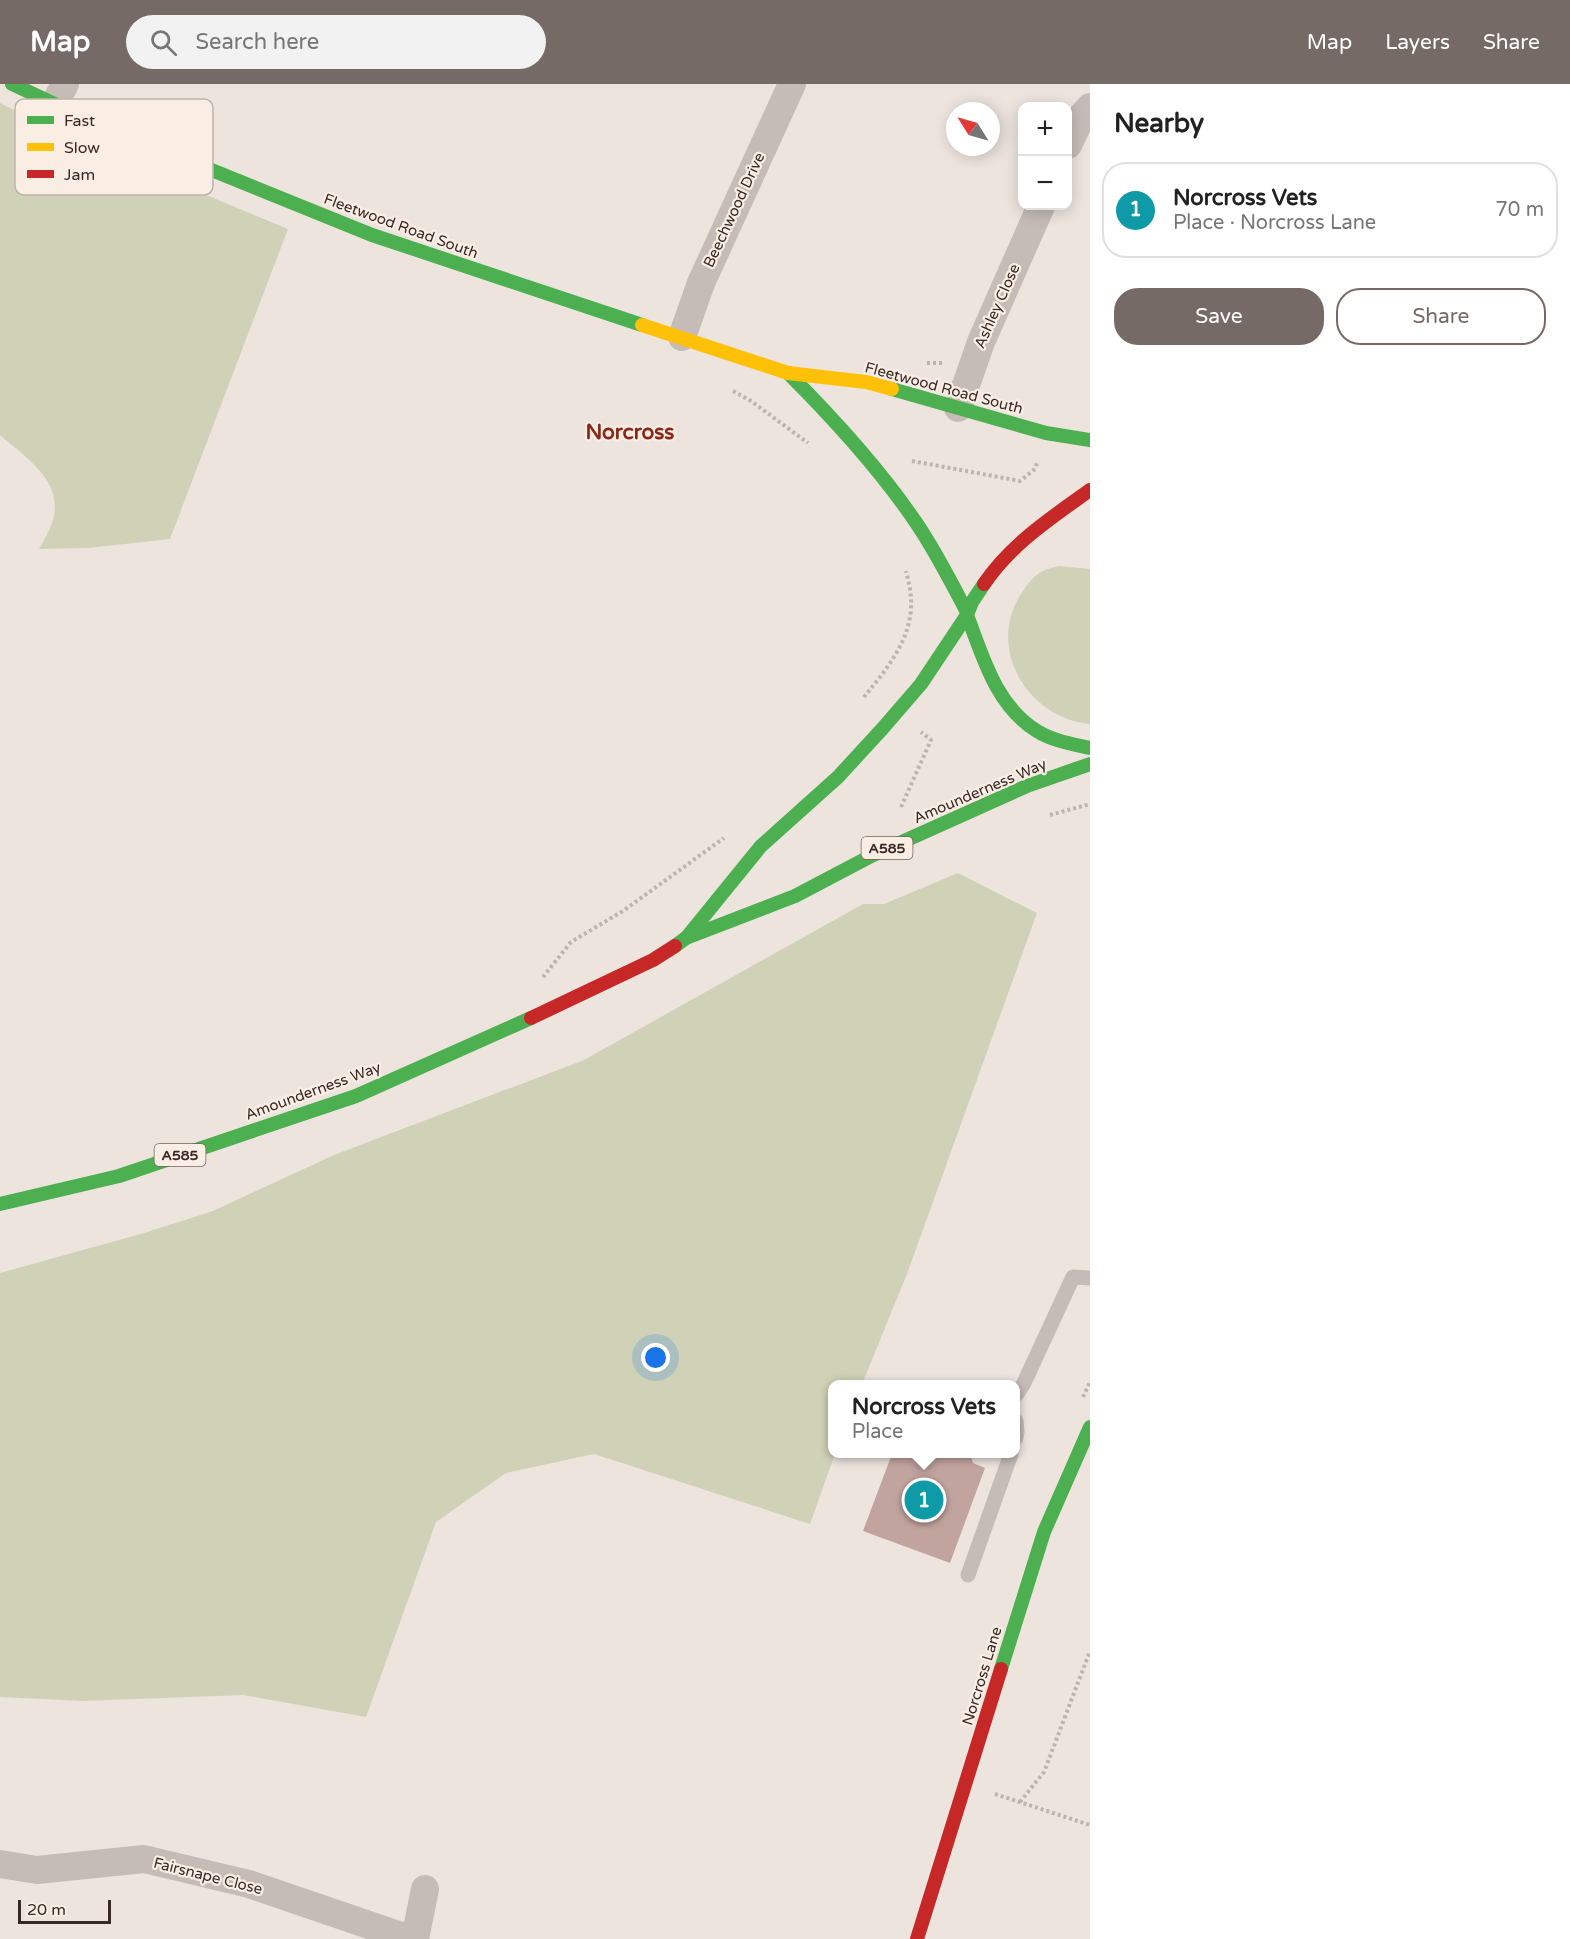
<!DOCTYPE html>
<meta charset="utf-8">
<style>
:root{--surface:#fff;--page:#f2f2f2;--text:#222;--muted:#767676;--line:#e0e0e0;--accent:#766a66}
body{margin:0;font-family:"Varela Round",sans-serif;background:var(--page);color:var(--text)}
.controls{position:absolute;right:18px;top:18px;display:grid;overflow:hidden;border-radius:12px;box-shadow:0 3px 15px #0003}
.controls button{width:54px;height:54px;display:grid;place-items:center;padding:0;border:0;border-bottom:2px solid var(--line);background:var(--surface);color:var(--text);font:30px sans-serif}
.compass{position:absolute;left:946px;top:18px;width:54px;height:54px;border-radius:50%;background:var(--surface);box-shadow:0 3px 15px #0003;rotate:307deg}
.scale{position:absolute;left:18px;bottom:15px;width:93px;box-sizing:border-box;padding-left:6px;border:3px solid #362926;border-top:0;font-size:16px;line-height:21px;white-space:nowrap;color:#362926;-webkit-text-stroke:4px #faeee4;paint-order:stroke}
.you{position:absolute;left:656px;top:1274px;width:21px;height:21px;margin:-15px;border:4px solid #fff;border-radius:50%;background:#1a73e8;box-shadow:0 0 0 9px #1a73e833}
.badge{display:grid;place-items:center;width:39px;height:39px;border-radius:50%;background:var(--accent);color:#fff;font-size:20px;font-weight:700}
.pin{position:absolute;translate:-50% -50%;border:3px solid #fff;box-shadow:0 2px 6px #0006}
.popup{position:absolute;left:828px;top:1296px;width:192px;height:78px;box-sizing:border-box;display:grid;place-content:center;border-radius:12px;background:var(--surface);filter:drop-shadow(0 2px 4px #0005);font-size:20px;white-space:nowrap;color:var(--muted)}
.popup b{font-size:22px;color:var(--text)}
.popup::after{content:'';position:absolute;left:50%;top:100%;margin-left:-12px;border:12px solid transparent;border-top-color:var(--surface)}
.list{margin:0;padding:0;list-style:none}
h2{display:flex;justify-content:space-between;align-items:center;height:78px;margin:0;padding:0 24px;font-size:26px}
h2 small{font-size:20px;font-weight:400;color:var(--muted)}
.list li{display:grid;grid-template-columns:39px 1fr auto;gap:18px;align-items:center;box-sizing:border-box;height:96px;margin:0 12px 12px;padding:0 12px;border:2px solid var(--line);border-radius:24px}
.list b{display:block;font-size:22px;white-space:nowrap}
.list p{margin:0;font-size:20px;white-space:nowrap;color:var(--muted)}
.list em{font-size:20px;font-style:normal;color:var(--muted)}
.actions{display:flex;gap:12px;padding:18px 24px}
.actions a{flex:1;padding:14px 0;border:2px solid var(--accent);border-radius:24px;text-align:center;font-size:21px;color:var(--accent)}
.actions .main{background:var(--accent);color:#fff}
.icon{flex:none;width:33px;height:33px;fill:none;stroke:currentColor;stroke-width:2;stroke-linecap:round;stroke-linejoin:round}
.map{position:relative;flex:none;width:1090px;height:1855px;overflow:hidden}
header{display:flex;align-items:center;gap:36px;box-sizing:border-box;height:84px;padding:0 30px;background:var(--accent);color:#fff}
header strong{font-size:28px}
nav{display:flex;gap:33px;margin-inline-start:auto;font-size:21px}
.search{width:420px;height:54px;background:var(--page);display:flex;align-items:center;gap:15px;box-sizing:border-box;padding:0 21px;border-radius:33px;color:var(--muted);font-size:22px}
main{display:flex}
aside{flex:1;background:var(--surface)}
.map>svg:first-child{display:block}
</style>
<header>
<strong>Map</strong>
<div class="search"><svg class="icon" aria-label="search" viewBox="0 0 24 24"><circle cx="10" cy="10" r="6"/><path d="M15 15l6 6"/></svg>Search here</div>
<nav><a>Map</a><a>Layers</a><a>Share</a></nav>
</header>
<main>
<div class="map">
<svg width="1090" height="1855" viewBox="0 0 1090 1855">
<rect width="100%" height="100%" fill="#ede4de"/>
<!-- green -->
<g fill="#d0d2b7">
<path d="M0,19L83,60L288,145L170,455L88,464L39,465C44,456 49,448 52,439C66,398 26,374 0,351Z"/>
<path d="M1059,482L1090,485V640C1027,634 984,562 1023,507C1034,491 1040,486 1059,482Z"/>
<path d="M958,789L1037,829L907,1190L862,1300H832V1370H835L810,1440L594,1370L506,1389L436,1438L366,1633L243,1611L83,1617L0,1613V1189L144,1149L213,1127L334,1071L584,976L863,820H884Z"/>
</g>
<!-- building -->
<path fill="#c2a49e" d="M892,1370H970L973,1379L985,1384L950,1479L863,1447Z"/>
<g fill="none" stroke-linecap="round" stroke-linejoin="round">
<!-- path -->
<g stroke="#beb4af" stroke-width="4" stroke-dasharray="3 3" stroke-linecap="butt">
<path d="M927,279H943"/>
<path d="M733,307L751,317L808,359"/>
<path d="M912,377L1020,397L1035,385L1037,379"/>
<path d="M864,613C885,587 909,559 911,524C912,512 909,499 906,487"/>
<path d="M901,723L931,656L921,648"/>
<path d="M1050,731L1090,720"/>
<path d="M543,893L571,858L623,827L724,754"/>
<path d="M1083,1313L1090,1298"/>
<path d="M995,1710L1090,1741"/>
<path d="M1020,1718L1044,1688L1090,1567"/>
</g>
<!-- lane -->
<g stroke="#c5bcb7" stroke-width="15">
<path d="M1016,1311L1023,1301L1073,1193L1090,1194"/>
<path d="M1016,1337L1017,1347L1016,1354"/>
<path d="M968,1491L1011,1370"/>
</g>
<!-- street -->
<g stroke="#c5bcb7" stroke-width="28">
<path d="M54,21L65,0"/>
<path d="M1068,61L1082,32L1090,23"/>
<path d="M682,253L701,199L792,0"/>
<path d="M958,324L981,258L1041,122"/>
<path d="M0,1780L37,1786L144,1775L249,1800L410,1855"/>
<path d="M415,1855L425,1805"/>
</g>
<!-- fast -->
<g stroke="#4caf50" stroke-width="14">
<path d="M12,0L93,38L372,151L642,241"/>
<path d="M788,289C835,336 880,385 917,440C936,468 951,498 967,528"/>
<path d="M892,305L1046,349L1090,356"/>
<path d="M984,500L972,518L967,531C983,573 996,622 1037,647C1053,657 1072,660 1090,664"/>
<path d="M687,853L761,762L838,693L883,644L921,600L967,531"/>
<path d="M675,862L686,854L795,812L873,771L1027,702L1090,680"/>
<path d="M0,1120L119,1092L356,1012L531,934"/>
<path d="M1001,1585L1044,1448L1090,1343"/>
</g>
<!-- slow -->
<path stroke="#ffc107" stroke-width="14" d="M642,241L788,289L866,298L892,305"/>
<!-- jam -->
<g stroke="#c62828" stroke-width="14">
<path d="M984,500C1011,460 1051,434 1090,406"/>
<path d="M531,934L653,876L675,862"/>
<path d="M917,1855L1001,1585"/>
</g>
</g>
<g text-anchor="middle" dominant-baseline="central" stroke-width="4.5" stroke-linejoin="round" paint-order="stroke">
<!-- shield labels -->
<g fill="#faeee4" stroke="#71645f" stroke-width="1.5">
<rect x="861.5" y="753" width="51" height="22" rx="4.5"/>
<rect x="154.5" y="1060" width="51" height="22" rx="4.5"/>
</g>
<g font-size="14" font-weight="bold" fill="#362926">
<text x="887" y="764">A585</text>
<text x="180" y="1071">A585</text>
</g>
<!-- street labels -->
<g font-size="15" fill="#362926" stroke="#faeee4">
<text transform="translate(734 126) rotate(-65)">Beechwood Drive</text>
<text transform="translate(401 142) rotate(20)">Fleetwood Road South</text>
<text transform="translate(997 222) rotate(-66)">Ashley Close</text>
<text transform="translate(944 304) rotate(15)">Fleetwood Road South</text>
<text transform="translate(980 707) rotate(-23)">Amounderness Way</text>
<text transform="translate(313 1007) rotate(-20)">Amounderness Way</text>
<text transform="translate(982 1592) rotate(-73)">Norcross Lane</text>
<text transform="translate(208 1792) rotate(14)">Fairsnape Close</text>
</g>
<!-- district labels -->
<g font-size="21" font-weight="bold" fill="#8a2719" stroke="#faeee4">
<text x="630" y="348">Norcross</text>
</g>
</g>
<!-- legend -->
<rect x="15" y="15" width="198" height="96" rx="9" fill="#faeee4" stroke="#bfb3ab" stroke-width="1.5"/>
<rect x="27" y="32" width="27" height="8" fill="#4caf50"/>
<rect x="27" y="59" width="27" height="8" fill="#ffc107"/>
<rect x="27" y="86" width="27" height="8" fill="#c62828"/>
<g font-size="16" fill="#362926">
<text x="64" y="42">Fast</text>
<text x="64" y="69">Slow</text>
<text x="64" y="96">Jam</text>
</g>
</svg>
<div class="controls">
<button>+</button>
<button>−</button>
</div>
<svg class="compass" viewBox="-18 -18 36 36"><path d="M0-13l5 13h-10z" fill="#e53935"/><path d="M0 13l5-13h-10z" fill="#767676"/></svg>
<div class="scale">20 m</div>
<div class="you"></div>
<div class="pin badge" style="left:924px;top:1416px;background:#0f9aa8">1</div>
<div class="popup"><b>Norcross Vets</b>Place</div>
</div>
<aside>
<h2>Nearby<small></small></h2>
<ul class="list">
<li><span class="badge" style="background:#0f9aa8">1</span><div><b>Norcross Vets</b><p>Place · Norcross Lane</p></div><em>70 m</em></li>
</ul>
<div class="actions"><a class="main">Save</a><a>Share</a></div>
</aside>
</main>
